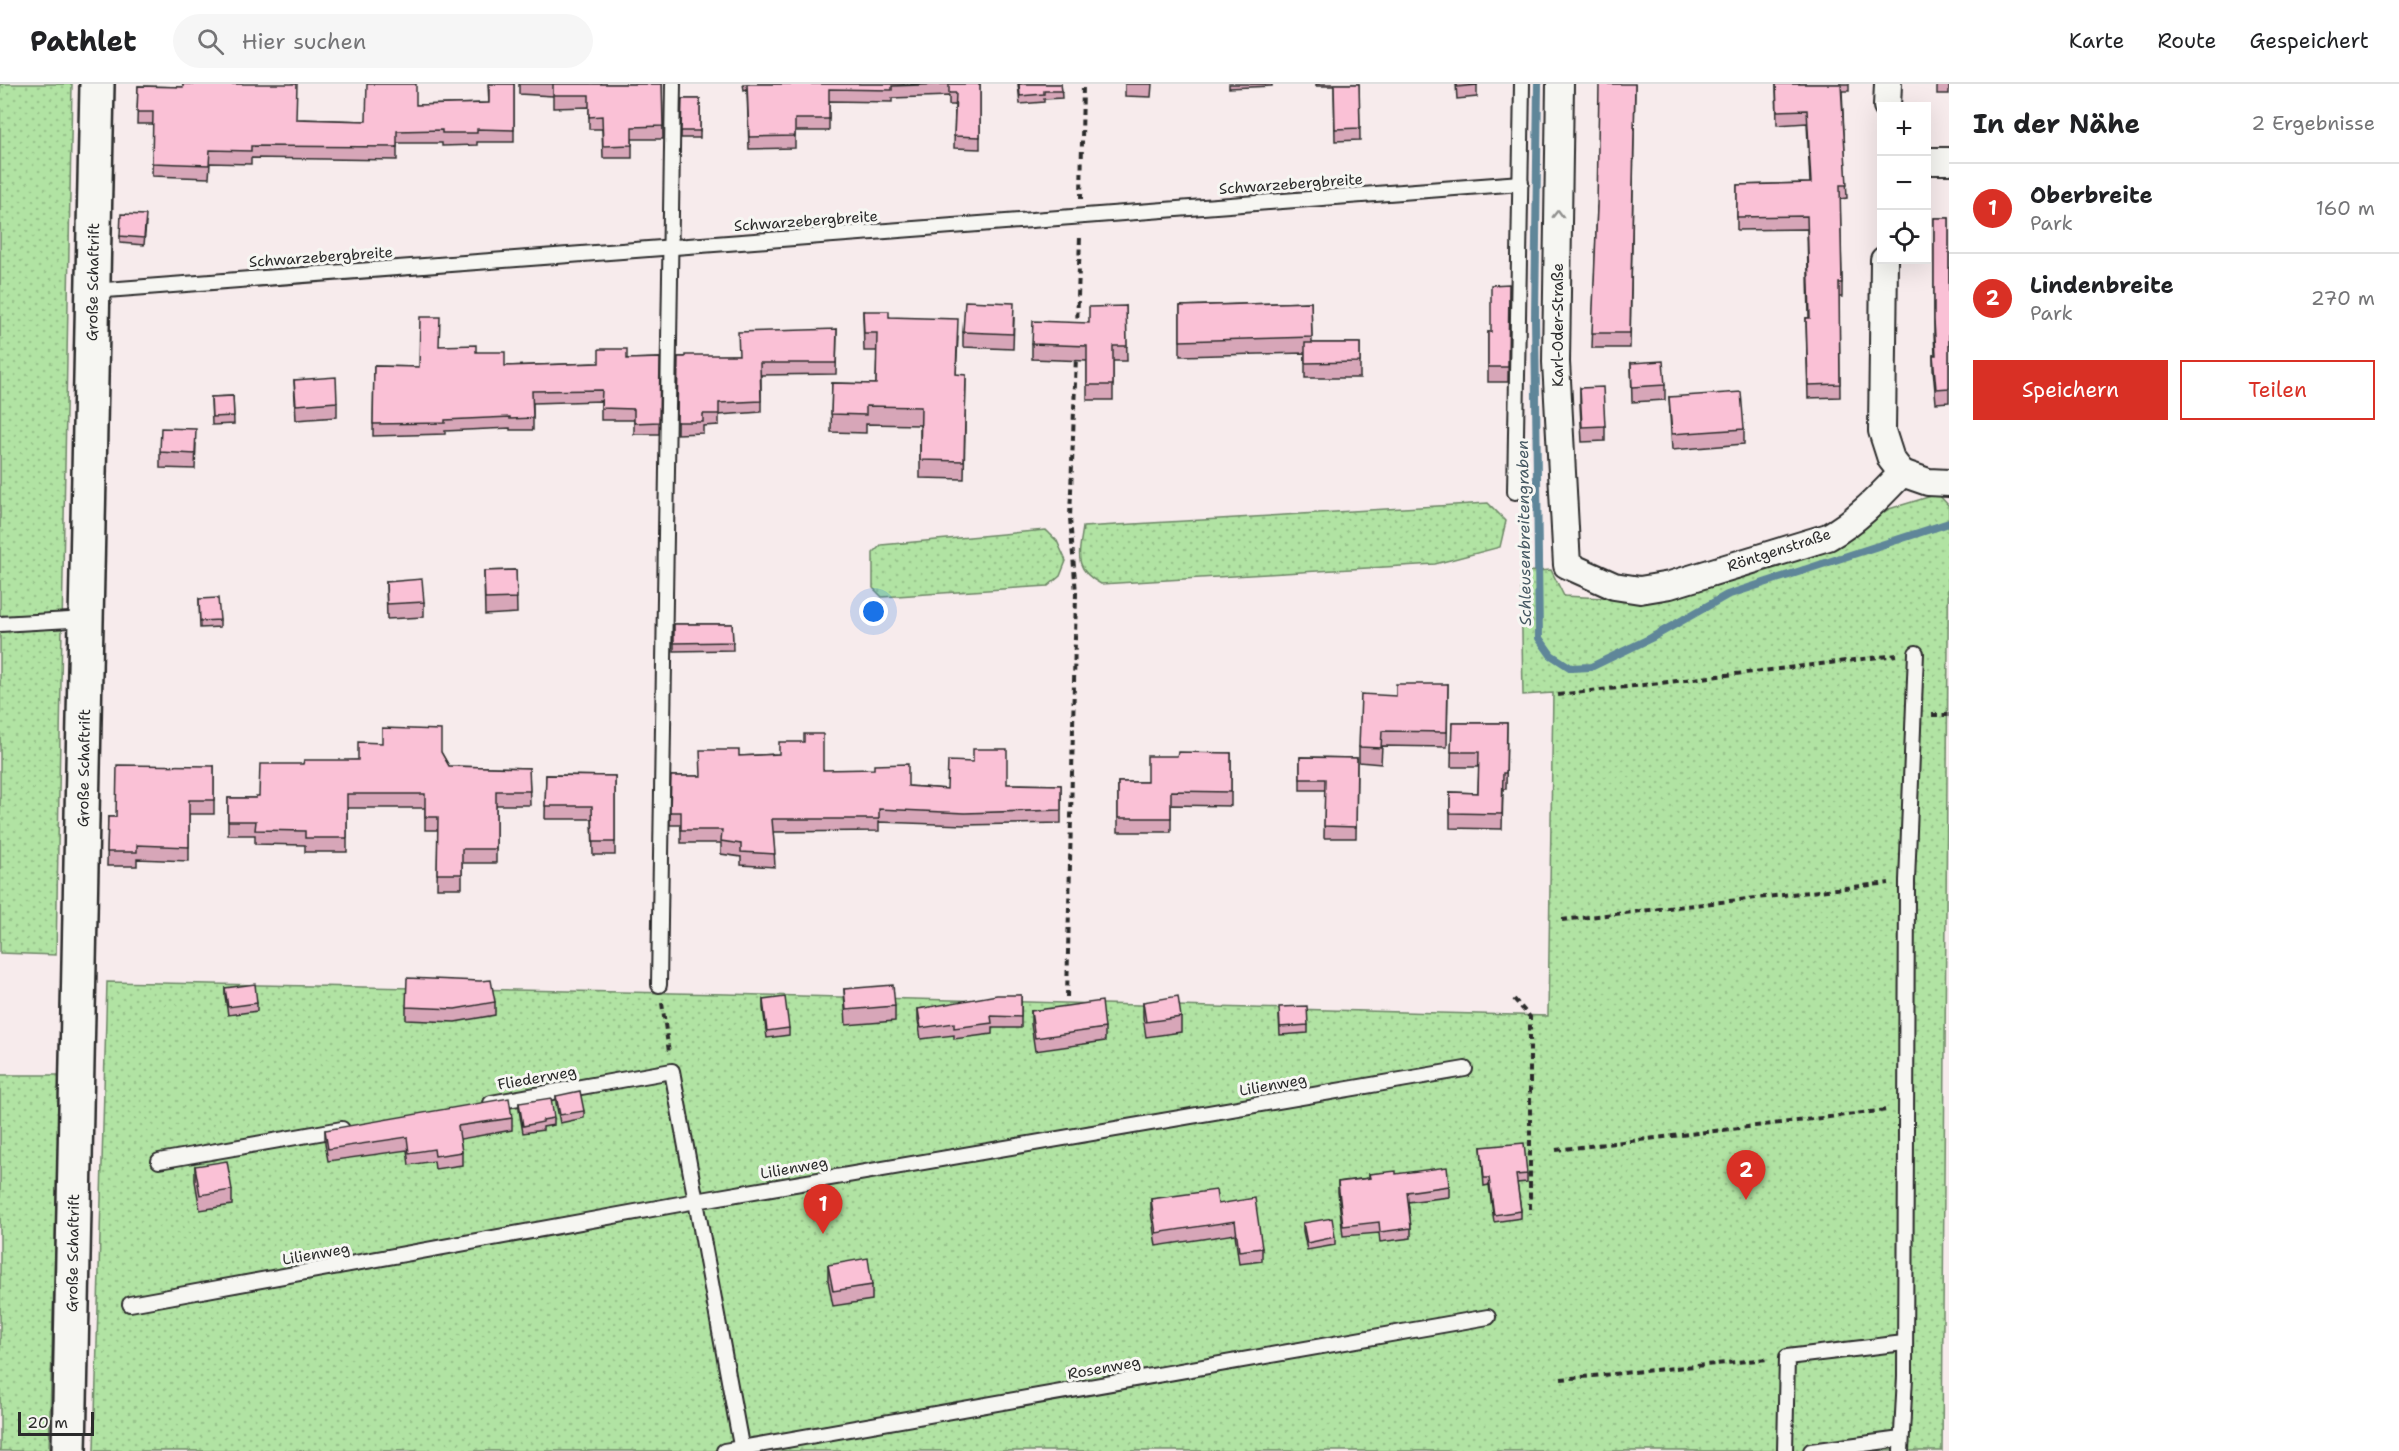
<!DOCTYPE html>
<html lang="de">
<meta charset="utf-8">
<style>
:root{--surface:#fff;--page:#f6f6f6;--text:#202124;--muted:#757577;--line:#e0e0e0;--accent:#d93025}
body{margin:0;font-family:"Shantell Sans",sans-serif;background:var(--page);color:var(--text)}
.controls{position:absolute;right:18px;top:18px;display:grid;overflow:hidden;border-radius:0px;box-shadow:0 6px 24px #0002}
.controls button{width:54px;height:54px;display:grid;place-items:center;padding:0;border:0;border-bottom:2px solid var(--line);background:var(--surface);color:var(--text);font:30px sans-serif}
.scale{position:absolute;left:18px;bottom:15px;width:76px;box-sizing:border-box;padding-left:6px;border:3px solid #2b2b2b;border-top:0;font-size:16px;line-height:21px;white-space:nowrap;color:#2b2b2b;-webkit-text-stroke:4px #f6f6f2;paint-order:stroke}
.you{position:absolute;left:874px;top:528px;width:21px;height:21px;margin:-15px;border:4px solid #fff;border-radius:50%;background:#1a73e8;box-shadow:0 0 0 9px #1a73e833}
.badge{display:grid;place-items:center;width:39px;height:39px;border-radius:50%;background:var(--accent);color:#fff;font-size:20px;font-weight:700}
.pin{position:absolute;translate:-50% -50px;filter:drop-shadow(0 2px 3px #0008)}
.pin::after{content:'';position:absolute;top:32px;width:21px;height:18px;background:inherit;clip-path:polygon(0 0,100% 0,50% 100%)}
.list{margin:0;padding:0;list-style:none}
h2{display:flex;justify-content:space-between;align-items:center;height:78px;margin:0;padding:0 24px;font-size:26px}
h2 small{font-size:20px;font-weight:400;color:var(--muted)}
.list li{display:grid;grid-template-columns:39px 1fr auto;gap:18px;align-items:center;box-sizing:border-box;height:90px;padding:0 24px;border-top:2px solid var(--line)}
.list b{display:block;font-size:22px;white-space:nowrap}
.list p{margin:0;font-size:20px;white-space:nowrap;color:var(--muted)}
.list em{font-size:20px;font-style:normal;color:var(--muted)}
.actions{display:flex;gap:12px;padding:18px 24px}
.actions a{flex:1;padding:14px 0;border:2px solid var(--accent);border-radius:0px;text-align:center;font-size:21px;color:var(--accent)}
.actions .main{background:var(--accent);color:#fff}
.icon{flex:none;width:33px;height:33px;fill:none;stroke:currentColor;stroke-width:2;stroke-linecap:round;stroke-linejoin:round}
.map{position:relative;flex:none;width:1949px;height:1367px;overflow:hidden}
header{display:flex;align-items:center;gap:36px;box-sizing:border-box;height:84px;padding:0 30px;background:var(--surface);border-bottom:2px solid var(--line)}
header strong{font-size:28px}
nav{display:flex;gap:33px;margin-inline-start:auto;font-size:21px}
.search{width:420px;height:54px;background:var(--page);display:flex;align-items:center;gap:15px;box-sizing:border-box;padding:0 21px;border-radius:33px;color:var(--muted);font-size:22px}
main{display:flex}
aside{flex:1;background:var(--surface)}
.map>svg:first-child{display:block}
</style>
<header>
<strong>Pathlet</strong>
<div class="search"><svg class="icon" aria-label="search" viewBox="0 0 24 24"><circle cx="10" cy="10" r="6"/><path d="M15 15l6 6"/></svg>Hier suchen</div>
<nav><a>Karte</a><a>Route</a><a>Gespeichert</a></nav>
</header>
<main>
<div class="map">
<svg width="1949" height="1367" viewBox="0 0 1949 1367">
<defs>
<pattern id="green-dots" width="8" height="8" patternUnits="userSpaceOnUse" patternTransform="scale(1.5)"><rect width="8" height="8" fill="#b1e3a3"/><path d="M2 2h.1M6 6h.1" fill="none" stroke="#98c38c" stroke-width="1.8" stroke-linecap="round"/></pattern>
</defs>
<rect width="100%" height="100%" fill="#f7ebec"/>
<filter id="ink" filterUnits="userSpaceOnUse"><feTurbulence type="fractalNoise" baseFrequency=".0167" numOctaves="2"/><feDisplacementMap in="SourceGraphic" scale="12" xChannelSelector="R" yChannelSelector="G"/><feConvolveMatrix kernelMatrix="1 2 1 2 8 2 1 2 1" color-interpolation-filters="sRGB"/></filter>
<g filter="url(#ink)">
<!-- green -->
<g fill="url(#green-dots)" stroke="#6e8767" stroke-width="1.5">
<path d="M0,0H72L56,871L0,869Z"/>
<path d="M1938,410L1949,422L1942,1367H94L107,898L726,910L1548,932L1553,609L1523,611L1521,488L1551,486L1564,512L1662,517L1831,459L1889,425Z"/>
<path d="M1488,419L1506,437L1500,463L1435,480L1101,500C1073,485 1079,471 1083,443Z"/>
<path d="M1046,446L1057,457L1066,477L1060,492L1048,502L882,513L873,504V469L881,461Z"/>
<path d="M0,991H60L49,1367H0Z"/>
</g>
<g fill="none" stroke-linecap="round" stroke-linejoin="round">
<!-- stream -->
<path stroke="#5f8699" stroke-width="8" d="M1538,0L1535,233L1539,554L1551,571L1571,584L1591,583L1651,554L1727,511L1949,439"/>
<defs>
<g id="service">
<path d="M93,207L1521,99"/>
<path d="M1515,408L1522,0"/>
<path d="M0,540L87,535"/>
<path d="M659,901L673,0"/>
<path d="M491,1019L672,987L742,1367"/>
<path d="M159,1077L342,1045"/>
<path d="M130,1220L696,1117L1465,985"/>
<path d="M724,1367L1488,1233"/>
<path d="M1785,1367L1787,1273L1904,1259"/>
<path d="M1811,1367L1901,1355"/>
<path d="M1901,1367L1905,1293L1907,797L1916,569"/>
</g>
<g id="minor">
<path d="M1560,0L1556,278L1567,481L1614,502L1640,506L1670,501L1828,453C1858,436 1879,413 1902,389"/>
<path d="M1887,22L1888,0"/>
<path d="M1926,77H1949"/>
<path d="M1884,176L1882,347L1891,375L1902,389"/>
<path d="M1902,389L1928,398L1949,399"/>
</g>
<path id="tertiary" d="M69,1367L97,0"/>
</defs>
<!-- service casing -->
<use href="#service" stroke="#2b2b2b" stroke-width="18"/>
<!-- minor casing -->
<use href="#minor" stroke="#2b2b2b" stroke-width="30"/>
<!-- tertiary casing -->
<use href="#tertiary" stroke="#2b2b2b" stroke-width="38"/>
<!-- path -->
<g stroke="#2b2b2b" stroke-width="4" stroke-dasharray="6 4.5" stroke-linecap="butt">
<path d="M1081,115L1083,0"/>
<path d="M1077,244L1080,152"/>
<path d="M1558,611L1897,571"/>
<path d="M1932,631H1949"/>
<path d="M1562,836L1889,799"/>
<path d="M1067,913L1076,509L1070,434L1076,272"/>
<path d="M1514,915L1530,933V1130"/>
<path d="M662,919L669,968"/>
<path d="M1556,1066L1888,1026"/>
<path d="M1561,1295L1768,1275"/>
</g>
<!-- service -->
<use href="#service" stroke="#f6f6f2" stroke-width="14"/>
<!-- minor -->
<use href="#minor" stroke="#f6f6f2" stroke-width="26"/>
<!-- tertiary -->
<use href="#tertiary" stroke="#f6f6f2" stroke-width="33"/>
</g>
<!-- wall -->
<g fill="#d7a6b8" stroke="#2b2b2b" stroke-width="1.5">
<path d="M183,0L297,35L366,37L416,21L489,19L488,0H514V58H477V61L442,62V59H397V76L251,74V80L210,79L209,94L152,92L153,40H137L138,2L183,3Z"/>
<path d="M519,0H662L663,55H632V74H603L602,45H589V23L553,24V12L519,10Z"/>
<path d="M743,0H980V65L954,64L955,21H949V12L892,14V18L829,17V47H795V64L749,65L747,5L744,6Z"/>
<path d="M1018,0H1061L1062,14L1044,15V18L1020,20Z"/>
<path d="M1125,0H1152L1151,13L1125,12Z"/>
<path d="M1229,0H1272V2L1229,4Z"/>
<path d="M1316,0H1359L1360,56L1335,57L1334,2H1316Z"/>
<path d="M1456,0H1477V13L1457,15Z"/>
<path d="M1635,0L1630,264H1592L1597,123Z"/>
<path d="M1776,0H1849V7H1842L1847,114L1840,115L1842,199V213H1839L1840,313L1808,314L1806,234H1809L1807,145L1737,146V101L1810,99L1807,39L1777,41Z"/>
<rect x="1937" y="0" width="12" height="10"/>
<path d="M682,15H700V54H681Z"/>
<path d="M1934,134H1949V318L1936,319L1933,285V271H1935L1934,250Z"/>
<path d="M146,139L144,161L120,159V152Z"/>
<path d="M1509,200L1508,298H1488V248H1491Z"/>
<path d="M1311,218L1312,259H1360V294H1305V269L1180,272V222Z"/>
<path d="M1126,222L1127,277H1113V316H1087V277L1032,275V260L1089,239Z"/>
<path d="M863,227L889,233L958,253L956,291H966L964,395L920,394V341L866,340V349L831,348L832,299L876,300L877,267H864Z"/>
<path d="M1014,234L1013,265L963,263V248Z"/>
<path d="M837,245L836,290L761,291V328L719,331V341L703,342V349L677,350L678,273L738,271Z"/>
<path d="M439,262L476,268L505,282L599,279L627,275L660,274L659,350H634V336H601V317L533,319V346H510V344L445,347V350L373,352L374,282L419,283Z"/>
<path d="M1631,279L1665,301V316L1632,318Z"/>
<path d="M294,296L337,318V333L296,336Z"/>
<path d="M1580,304L1605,342V357L1582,358L1580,320Z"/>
<path d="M233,312L234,340L212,341L211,313Z"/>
<path d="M1669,313L1744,345V360L1672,366Z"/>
<path d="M196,360L195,385L160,384V368Z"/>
<path d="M516,486L517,529L485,531L484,487Z"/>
<path d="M386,498L424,518V533L387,535Z"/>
<path d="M199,515L220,536V543L200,544Z"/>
<path d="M674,540H732L733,566L674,567Z"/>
<path d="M1448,600L1447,663L1382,662L1381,680L1359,678V663L1396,612Z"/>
<path d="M1452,639H1507L1506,705H1503L1502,745L1450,744V708L1478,709L1479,683H1451Z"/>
<path d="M804,658L823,686L908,702L947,705L1007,700L1061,701V739L965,741L879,738V747L773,748L775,783L741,781V773L721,770V759H681V741H670L671,692H700L739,672L779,670Z"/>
<path d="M441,668L449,682L529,684L530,721H496V779H462V804H437L438,746H425V724H347V768H305V761L255,760V751H228V714H256L303,680L358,676Z"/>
<path d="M1231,669V722L1171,721V748H1118V698H1147L1177,672Z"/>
<path d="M1300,673L1357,674L1356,754H1324L1325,706H1300Z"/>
<path d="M214,682V730H189V777L137,775V782H107L108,733H116Z"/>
<path d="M546,691L615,692V771H593L592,735H545Z"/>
<path d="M225,904L257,919V927L228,931L225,912Z"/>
<path d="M844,905L895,922V937L846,941Z"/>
<path d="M1021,911V944H992V950L954,955V951L921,955L918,936V925Z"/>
<path d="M763,916L789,944V951L767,954L763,924Z"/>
<path d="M495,918V931L455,938L406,936V923Z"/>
<path d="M1143,918L1181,933V948L1146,953L1143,933Z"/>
<path d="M1031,927L1105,944V957L1035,967L1031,940Z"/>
<path d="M1279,931L1308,941V949L1280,951Z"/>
<path d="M556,1012L584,1027V1034L560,1039L556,1019Z"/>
<path d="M519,1019L554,1034V1041L543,1043V1046L523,1049L519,1026Z"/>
<path d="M512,1034V1046L460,1055L462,1068V1081L435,1085L434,1077L409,1081L407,1066L328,1077L325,1059V1046Z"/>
<path d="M1481,1063L1527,1090V1098L1517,1099L1521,1127V1134L1494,1138L1489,1101L1484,1102Z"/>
<path d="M195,1082L232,1106V1121L200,1126L195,1097Z"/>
<path d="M1369,1090H1396L1449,1102V1113L1408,1118L1411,1144V1154L1380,1158L1379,1149L1343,1152L1338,1108V1098L1369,1094Z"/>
<path d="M1151,1115L1218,1120L1262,1164V1177L1239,1180L1235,1150L1156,1162L1151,1128Z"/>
<path d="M1303,1139L1335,1153V1161L1307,1166L1303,1147Z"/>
<path d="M828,1181L872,1201V1216L833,1222L828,1196Z"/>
</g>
<!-- building -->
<g fill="#fac1d6" stroke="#2b2b2b" stroke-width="1.5">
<path d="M183,0H297L296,35L366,37L367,0H416V21L489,19V0H514V46L477,45V49H442V46L397,47V63L251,62V67L210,66L209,81L152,79L153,28H137L138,2L183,3Z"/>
<path d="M553,0H662L663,42L632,43V61L603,62L602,32L589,33V11H553Z"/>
<path d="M747,0H949L892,2V6L829,5V35H795V52L749,53Z"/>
<path d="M949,0H980V53L954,52L956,9H949Z"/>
<path d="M1019,0H1061L1062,7H1044V10L1020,12Z"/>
<path d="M1334,0H1359L1360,44L1335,45Z"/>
<path d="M1457,0H1477V1L1457,3Z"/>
<path d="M1599,0H1635L1630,249H1592L1597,123Z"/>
<path d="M1776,0H1841L1847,101H1840L1842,199H1839L1840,300L1808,301L1806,234H1810L1807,132L1737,133V101L1811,99L1807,26L1777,27Z"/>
<path d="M682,15H700V47H681Z"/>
<path d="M121,130L146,131L144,154L120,152Z"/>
<path d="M1934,134H1949V304L1936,305L1933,271H1936L1934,236Z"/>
<path d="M1509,200L1508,283H1488V248H1491V201Z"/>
<path d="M965,217L1014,219L1013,250L963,248Z"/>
<path d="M1311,218L1312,253L1180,257V222Z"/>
<path d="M1126,222L1127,262H1113V301H1087V262L1032,260L1033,237L1089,239V223Z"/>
<path d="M863,227H889V233L958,235L956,290L966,291L964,377L920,376L921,323L866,322V331L831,330L832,299L876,300L877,249H864Z"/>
<path d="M420,233H440L439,262L476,261V268H505V282L599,279V265H627V275L660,274L659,338L634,339V325L601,324L602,306L532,307L533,334L510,335V333L445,336V339L373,340L374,282L419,283Z"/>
<path d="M837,245L836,279H760L761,317L719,319V330H703V338H677L678,273H685V271H739L738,248Z"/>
<path d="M1305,259H1360V278L1305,279Z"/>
<path d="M1663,277L1665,301L1632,303L1631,279Z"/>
<path d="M336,293L337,318L296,321L294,296Z"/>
<path d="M1603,303L1605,342L1582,343L1580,304Z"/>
<path d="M1741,308L1744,345L1672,350L1669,313Z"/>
<path d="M233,312L234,332L212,333L211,313Z"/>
<path d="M161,344L196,345L195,370L160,368Z"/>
<path d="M516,486L517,514L485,515L484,487Z"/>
<path d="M422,495L424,518L387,520L386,498Z"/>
<path d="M218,514L220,536L200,537L199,515Z"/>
<path d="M674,540H732L733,558L674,559Z"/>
<path d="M1396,600H1448L1447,648L1382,647L1381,664L1359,663L1361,610L1396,612Z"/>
<path d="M1452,639H1507L1506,689H1503L1502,730L1450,729V708L1478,709L1479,668H1451Z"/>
<path d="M382,644L441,646V668L449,682L529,684L530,707H496V765H462V790H437L438,733H425V710H347V754H305V747L255,746L256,737H228V714H256V712H259L260,680H303L304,676H358V658L382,659Z"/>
<path d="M804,650H823V686L874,685V681L908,680V702L947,705L948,677L973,678V665H1007V700L1061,701V726L965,729L879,725V735H772L775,770L741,768V760L721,757L722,746H681V728H670L671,692H701L700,666H739V672L779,670V658H804Z"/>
<path d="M1178,668L1231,669V708L1171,707V734H1118V698H1147V672H1177Z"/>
<path d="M1300,673L1357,674L1356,743L1324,742L1325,695H1300Z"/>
<path d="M117,681L214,682V716H189V763L137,761V768H107L108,733H116Z"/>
<path d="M546,691L615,692V758H593L592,722H545Z"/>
<path d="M407,894L480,897L491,896L495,918L455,925L406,923Z"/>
<path d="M255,900L257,919L228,923L225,904Z"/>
<path d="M893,901L895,922L846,926L844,905Z"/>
<path d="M997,911H1021V933L991,932L992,939L954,944V939L921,944L918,925Z"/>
<path d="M1178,912L1181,933L1146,938L1143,918Z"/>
<path d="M785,913L789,944L767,947L763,916Z"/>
<path d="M1102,917L1105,944L1035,954L1031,927Z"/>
<path d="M1307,922L1308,941L1280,943L1279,923Z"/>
<path d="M580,1007L584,1027L560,1031L556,1012Z"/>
<path d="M509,1014L512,1034L458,1042L462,1068L435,1072L434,1065L409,1069L407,1053L328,1065L325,1046Z"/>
<path d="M551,1014L554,1034L543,1036V1038L523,1042L519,1019Z"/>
<path d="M1524,1059L1527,1090L1516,1091L1521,1127L1494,1131L1489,1094H1484L1481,1063Z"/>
<path d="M227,1077L232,1106L200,1111L195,1082Z"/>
<path d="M1447,1083L1449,1102L1407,1108L1411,1144L1380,1148L1379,1138L1343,1142L1338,1098L1370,1094L1369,1090L1396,1087V1090Z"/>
<path d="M1216,1106L1218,1120L1255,1114L1262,1164L1239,1167L1235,1137L1156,1149L1151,1115Z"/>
<path d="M1332,1134L1335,1153L1307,1159L1303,1139Z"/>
<path d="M868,1174L872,1201L833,1207L828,1181Z"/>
</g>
<!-- one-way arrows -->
<defs><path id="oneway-chevron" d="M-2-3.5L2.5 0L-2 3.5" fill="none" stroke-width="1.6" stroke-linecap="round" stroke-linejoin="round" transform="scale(1.5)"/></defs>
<use stroke="#90908e" href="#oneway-chevron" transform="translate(1558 130) rotate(-89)"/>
</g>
<g text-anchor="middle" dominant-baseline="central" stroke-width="6" stroke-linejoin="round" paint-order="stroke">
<!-- street labels -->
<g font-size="15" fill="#2b2b2b" stroke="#f6f6f2">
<text transform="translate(1291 100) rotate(-4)">Schwarzebergbreite</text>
<text transform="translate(806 137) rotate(-4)">Schwarzebergbreite</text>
<text transform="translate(321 173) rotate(-4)">Schwarzebergbreite</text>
<text transform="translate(93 198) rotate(-89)">Große Schaftrift</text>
<text transform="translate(1558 241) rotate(-90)">Karl-Oder-Straße</text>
<text transform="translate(1779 466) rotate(-18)">Röntgenstraße</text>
<text transform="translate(84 684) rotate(-89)">Große Schaftrift</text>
<text transform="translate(537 994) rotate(-10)">Fliederweg</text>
<text transform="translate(1273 1001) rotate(-10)">Lilienweg</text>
<text transform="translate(794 1084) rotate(-10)">Lilienweg</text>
<text transform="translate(73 1169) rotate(-89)">Große Schaftrift</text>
<text transform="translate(316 1170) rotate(-10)">Lilienweg</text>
<text transform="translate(1104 1284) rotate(-10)">Rosenweg</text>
</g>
<!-- water labels -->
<g font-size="16" font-style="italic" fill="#455862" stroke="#f6f6f2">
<text transform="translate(1524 449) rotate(-91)">Schleusenbreitengraben</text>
</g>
</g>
</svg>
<div class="controls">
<button>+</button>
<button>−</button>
<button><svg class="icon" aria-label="locate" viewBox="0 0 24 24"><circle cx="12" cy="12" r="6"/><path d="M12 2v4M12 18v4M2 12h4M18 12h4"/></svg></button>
</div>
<div class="scale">20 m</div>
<div class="you"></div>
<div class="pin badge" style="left:823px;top:1150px">1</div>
<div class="pin badge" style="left:1746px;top:1116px">2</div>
</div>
<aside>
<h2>In der Nähe<small>2 Ergebnisse</small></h2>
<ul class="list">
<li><span class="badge">1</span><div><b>Oberbreite</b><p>Park</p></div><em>160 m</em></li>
<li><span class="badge">2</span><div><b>Lindenbreite</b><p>Park</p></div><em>270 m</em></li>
</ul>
<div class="actions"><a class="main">Speichern</a><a>Teilen</a></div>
</aside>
</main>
